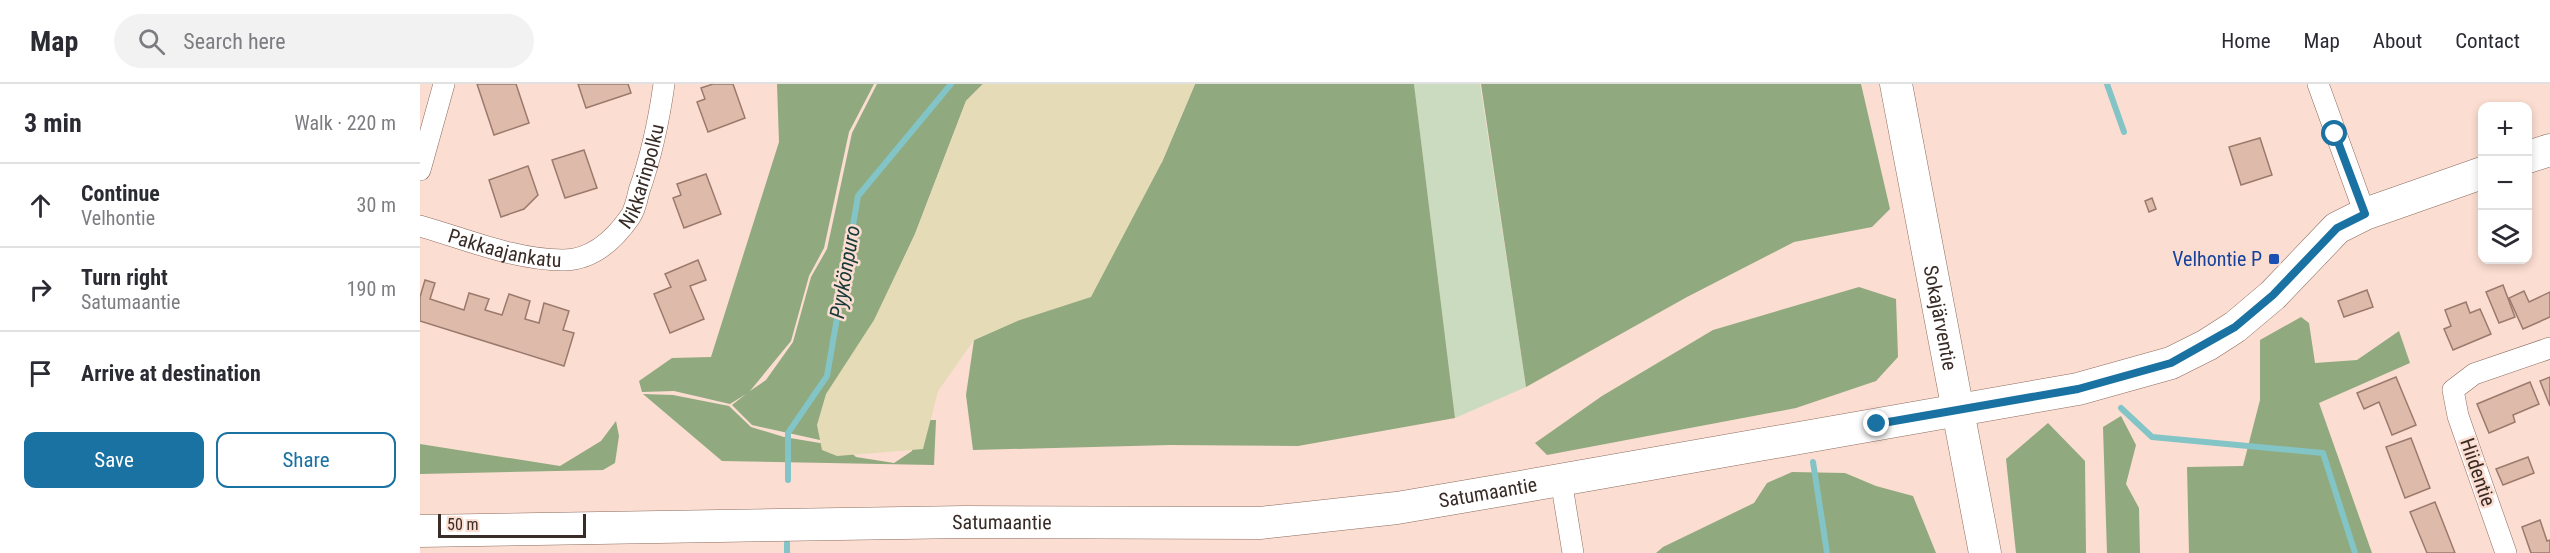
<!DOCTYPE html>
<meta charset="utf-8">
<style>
:root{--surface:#fff;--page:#f2f2f3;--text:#2b2b33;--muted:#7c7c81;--line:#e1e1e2;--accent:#1a72a2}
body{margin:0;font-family:"Roboto Condensed",sans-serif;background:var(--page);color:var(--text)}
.controls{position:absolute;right:18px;top:18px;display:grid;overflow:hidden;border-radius:12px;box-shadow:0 3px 9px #0003}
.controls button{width:54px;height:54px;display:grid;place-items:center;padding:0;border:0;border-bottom:2px solid var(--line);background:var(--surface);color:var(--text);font:30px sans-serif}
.scale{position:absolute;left:18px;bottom:15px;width:148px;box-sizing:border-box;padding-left:6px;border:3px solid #392b25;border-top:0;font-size:16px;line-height:21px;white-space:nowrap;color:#392b25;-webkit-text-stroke:4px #fbddd1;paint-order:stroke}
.stop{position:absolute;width:18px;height:18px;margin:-14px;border:4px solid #1a72a2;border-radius:50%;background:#fff}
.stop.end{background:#1a72a2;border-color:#fff;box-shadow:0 2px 6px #0008}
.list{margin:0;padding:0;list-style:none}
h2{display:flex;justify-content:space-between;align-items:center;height:78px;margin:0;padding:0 24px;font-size:26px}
h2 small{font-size:20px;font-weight:400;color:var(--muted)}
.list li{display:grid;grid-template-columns:39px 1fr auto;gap:18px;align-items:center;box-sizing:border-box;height:84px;padding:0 24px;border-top:2px solid var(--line)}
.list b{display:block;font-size:22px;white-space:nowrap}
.list p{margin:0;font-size:20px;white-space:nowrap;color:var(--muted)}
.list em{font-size:20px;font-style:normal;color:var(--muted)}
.actions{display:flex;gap:12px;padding:18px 24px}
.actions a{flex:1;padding:14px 0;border:2px solid var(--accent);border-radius:12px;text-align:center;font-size:21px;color:var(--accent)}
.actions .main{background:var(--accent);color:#fff}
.icon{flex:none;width:33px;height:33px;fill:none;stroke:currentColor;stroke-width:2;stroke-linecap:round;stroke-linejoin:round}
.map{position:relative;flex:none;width:2130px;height:469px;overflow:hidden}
header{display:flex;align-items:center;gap:36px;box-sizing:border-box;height:84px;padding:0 30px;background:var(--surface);border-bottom:2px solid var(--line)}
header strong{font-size:28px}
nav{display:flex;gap:33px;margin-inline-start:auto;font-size:21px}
.search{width:420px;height:54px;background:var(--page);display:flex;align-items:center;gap:15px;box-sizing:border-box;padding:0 21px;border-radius:33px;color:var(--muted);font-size:22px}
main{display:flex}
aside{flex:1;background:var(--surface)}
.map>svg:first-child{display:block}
</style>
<header>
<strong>Map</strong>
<div class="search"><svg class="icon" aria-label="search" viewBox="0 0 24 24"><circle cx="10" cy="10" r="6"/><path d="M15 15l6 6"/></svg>Search here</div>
<nav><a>Home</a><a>Map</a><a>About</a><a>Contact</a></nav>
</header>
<main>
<aside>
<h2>3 min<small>Walk · 220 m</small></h2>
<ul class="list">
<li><svg class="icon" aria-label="ahead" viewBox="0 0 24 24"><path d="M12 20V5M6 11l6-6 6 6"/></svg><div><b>Continue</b><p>Velhontie</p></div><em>30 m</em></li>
<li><svg class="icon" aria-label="right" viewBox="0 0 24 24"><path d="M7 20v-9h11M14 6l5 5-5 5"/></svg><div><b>Turn right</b><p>Satumaantie</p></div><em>190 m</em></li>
<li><svg class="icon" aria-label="arrive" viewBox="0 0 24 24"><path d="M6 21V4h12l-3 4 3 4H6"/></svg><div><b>Arrive at destination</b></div></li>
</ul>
<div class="actions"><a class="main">Save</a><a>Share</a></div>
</aside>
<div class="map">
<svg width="2130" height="469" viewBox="0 0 2130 469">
<rect width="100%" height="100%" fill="#fbddd1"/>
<!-- green -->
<path fill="#cadbbf" d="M994,0H1060L1106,303L1035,334Z"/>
<!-- forest -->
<g fill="#90a97e">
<path d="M357,0H454L429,48L404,164L389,192L371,257L330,307L346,296L373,258L391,193L407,165L432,49L457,0H563L546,17L495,150L400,356L332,341L312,321L326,310L310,320L254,307L222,308L219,297L252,274L291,273L359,58Z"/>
<path d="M775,0H994L1035,334L878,362L750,361L553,366L546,311L554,256L597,237L742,78Z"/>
<path d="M1061,0H1441L1470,125L1452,143L1374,158L1267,213L1106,303Z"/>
<path d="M1439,203L1476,215L1478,273L1456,297L1376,324L1127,371L1115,359L1182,312L1293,246Z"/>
<path d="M1881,233L1889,239L1895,279L1937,276L1979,247L1990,279L1899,319L1952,469H1769L1767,383L1823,382L1840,316V256Z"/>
<path d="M223,310L253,311L309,322L331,343L364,353L400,359L416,354L436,373L474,379L492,367L499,336H516L514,381L302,377Z"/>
<path d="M1701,332L1716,361L1706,400L1719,424L1720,469H1687L1683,343Z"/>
<path d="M196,337L199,352L195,379L183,386L0,390V360L140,382L181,357Z"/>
<path d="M1628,339L1665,377L1666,469H1596L1586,375Z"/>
<path d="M1372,388L1425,389L1456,402L1493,412L1516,469H1236L1243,463L1334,419L1347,399Z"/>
</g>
<!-- sand -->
<path fill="#e5dbb6" d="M563,0H775L742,78L671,213L597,237L554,256L518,307L503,365L417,372L402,366L397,341L406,310L454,236L495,150L546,17Z"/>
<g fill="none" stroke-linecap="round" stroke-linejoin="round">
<!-- stream -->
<g stroke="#83c4c6" stroke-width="6">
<path d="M1687,0L1704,48"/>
<path d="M1701,324L1732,353L1903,369L1935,469"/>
<path d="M1393,378L1407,469"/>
<path d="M368,396V349L407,292L438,112L531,0"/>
<path d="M367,469V459"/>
</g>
</g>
<!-- building -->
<g fill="#debaab" stroke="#9b7a6c" stroke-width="1.5">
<path d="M57,0H96L109,39L74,51Z"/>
<path d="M158,0H208L211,9L166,24Z"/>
<path d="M293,0H313L325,34L288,48L277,18L285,15L281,4Z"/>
<path d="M1840,54L1852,91L1821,101L1809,63Z"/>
<path d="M164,66L177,104L145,114L132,76Z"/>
<path d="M108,82L118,111L104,125L81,133L69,96Z"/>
<path d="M286,90L301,130L264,144L253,114L261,111L257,100Z"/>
<path d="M1732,114L1736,125L1729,128L1725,117Z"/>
<path d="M278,176L286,196L270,202L284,235L250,249L234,210L251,203L245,190Z"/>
<path d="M5,196L15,199L10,215L44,226L49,209L69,215L65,226L82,231L89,210L110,217L105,235L119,239L124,219L149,227L143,246L154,249L144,282L0,237V213Z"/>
<path d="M2083,201L2095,233L2079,239L2066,208Z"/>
<path d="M1947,206L1953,223L1924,233L1918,217Z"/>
<path d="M2104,207L2109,218L2130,208V233L2103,245L2089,214Z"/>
<path d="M2046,218L2050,229L2060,225L2071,250L2033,266L2024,245L2031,242L2025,226Z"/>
<path d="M1976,293L1996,341L1972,351L1959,318L1944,325L1937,309Z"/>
<path d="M2130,293V322L2120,297Z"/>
<path d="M2110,298L2119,320L2093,331L2095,338L2069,349L2057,320Z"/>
<path d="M1991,354L2010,404L1985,414L1966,363Z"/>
<path d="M2108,373L2114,389L2083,401L2076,385Z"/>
<path d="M2015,418L2035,469H2007L1990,428Z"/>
<path d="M2120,436L2127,457L2130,456V469H2111L2102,443Z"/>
</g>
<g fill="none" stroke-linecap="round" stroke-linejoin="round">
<defs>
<g id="street">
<path d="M1898,0L1945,130"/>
<path d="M0,86L24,0"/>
<path id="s1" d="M0,142C46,155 95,176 143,176C172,176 194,156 210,133C215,126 217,116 219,107C231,73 239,36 244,0"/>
<path d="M1141,396L1153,469"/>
<path d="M2086,469L2038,332L2033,306L2054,290L2130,264"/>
</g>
<g id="secondary">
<path id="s2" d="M1476,0L1565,469"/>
<path d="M2108,73L2130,66"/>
<path id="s3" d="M0,447L545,438L840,439L977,424L1106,402L1658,305L1751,279L1787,261L1815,243L1853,211L1917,144L1945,130L2062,89"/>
</g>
</defs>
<!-- street casing -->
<use href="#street" stroke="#8c6c5e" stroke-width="22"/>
<!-- secondary casing -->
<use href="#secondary" stroke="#8c6c5e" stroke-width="33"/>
<!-- street -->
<use href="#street" stroke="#fff" stroke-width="21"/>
<!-- secondary -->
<use href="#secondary" stroke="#fff" stroke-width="32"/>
</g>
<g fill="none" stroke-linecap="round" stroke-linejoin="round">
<!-- route -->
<path stroke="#1a72a2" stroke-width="8" d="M1457,340L1658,305L1751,279L1815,243L1853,211L1917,144L1945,130L1915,50"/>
</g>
<!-- markers -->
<rect fill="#1a4fb4" stroke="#fbddd1" stroke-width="2" x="1848" y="169" width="12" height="12" rx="3"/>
<g text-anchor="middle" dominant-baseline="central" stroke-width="5" stroke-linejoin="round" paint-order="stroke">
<!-- street labels -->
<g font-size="20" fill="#392b25" stroke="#fbddd1">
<text stroke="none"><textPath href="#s1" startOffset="273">Nikkarinpolku</textPath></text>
<text stroke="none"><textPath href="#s1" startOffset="88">Pakkaajankatu</textPath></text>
<text stroke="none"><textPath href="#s2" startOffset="238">Sokajärventie</textPath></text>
<text transform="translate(2058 388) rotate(71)">Hiidentie</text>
<text stroke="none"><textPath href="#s3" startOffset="1070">Satumaantie</textPath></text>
<text stroke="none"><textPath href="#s3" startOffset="582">Satumaantie</textPath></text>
</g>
<!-- transit labels -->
<g font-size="20" fill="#164399" stroke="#fbddd1" text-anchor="end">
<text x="1842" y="175">Velhontie P</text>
</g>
<!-- water labels -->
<g font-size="21" font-style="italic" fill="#18393a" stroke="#fbddd1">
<text transform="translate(425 188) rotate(-80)">Pyykönpuro</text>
</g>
</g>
</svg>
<div class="controls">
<button>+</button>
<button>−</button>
<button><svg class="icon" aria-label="layers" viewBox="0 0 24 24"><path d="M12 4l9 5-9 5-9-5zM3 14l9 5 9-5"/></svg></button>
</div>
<div class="scale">50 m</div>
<div class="stop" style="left:1915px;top:50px"></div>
<div class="stop end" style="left:1457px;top:340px"></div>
</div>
</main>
